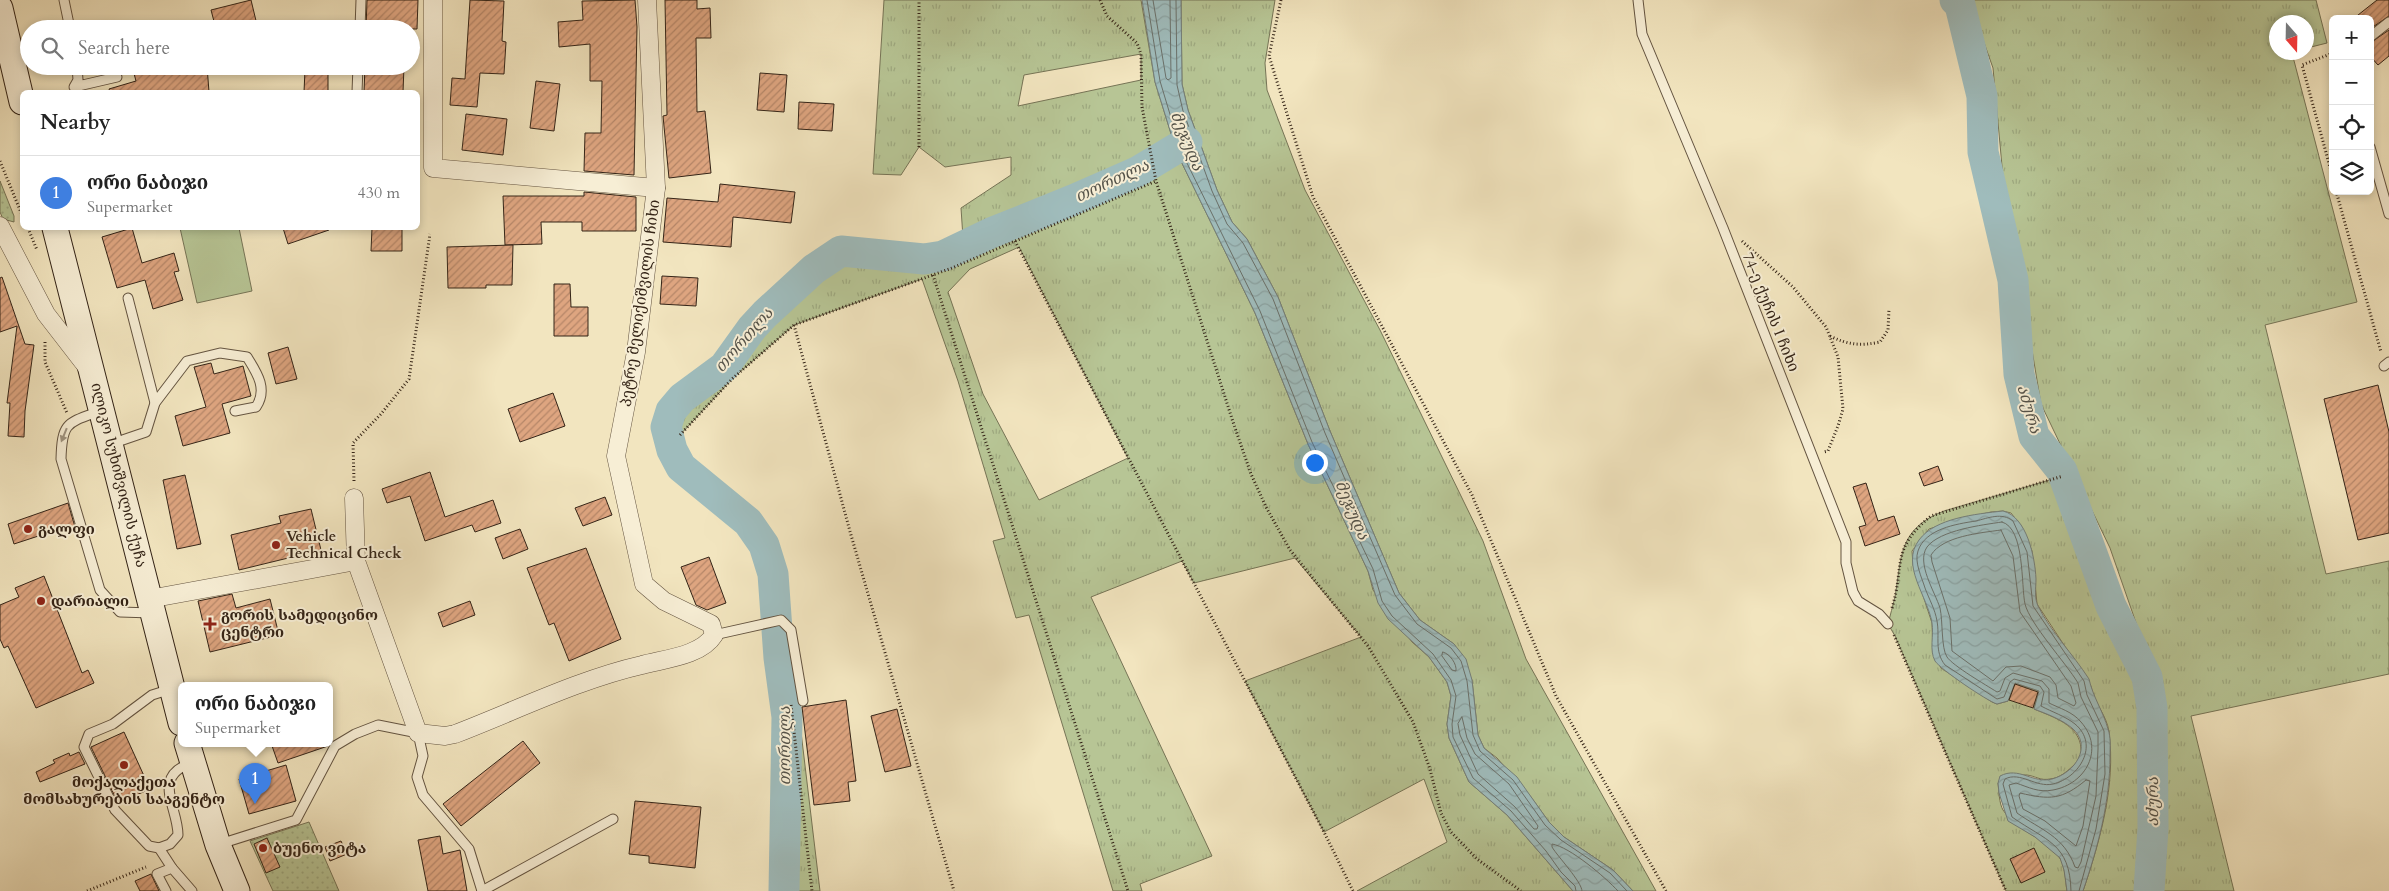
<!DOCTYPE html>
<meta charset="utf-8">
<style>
:root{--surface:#fff;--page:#f2f2f2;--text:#222;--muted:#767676;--line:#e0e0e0;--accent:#2563eb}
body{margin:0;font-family:Cardo,"Noto Serif Georgian",serif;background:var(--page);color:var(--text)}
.controls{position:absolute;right:15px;top:15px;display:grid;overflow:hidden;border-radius:8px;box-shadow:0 2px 8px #0003}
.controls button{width:45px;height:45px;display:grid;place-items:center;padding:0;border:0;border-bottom:1px solid var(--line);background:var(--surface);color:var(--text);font:25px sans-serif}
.compass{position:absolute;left:2269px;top:15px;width:45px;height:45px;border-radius:50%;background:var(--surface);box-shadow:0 2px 8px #0003;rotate:160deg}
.you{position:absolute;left:1314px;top:462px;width:18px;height:18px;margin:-12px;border:4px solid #fff;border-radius:50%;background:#1a73e8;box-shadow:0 0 0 8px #1a73e833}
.badge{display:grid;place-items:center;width:32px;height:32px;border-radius:50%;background:var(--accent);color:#fff;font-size:16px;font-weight:700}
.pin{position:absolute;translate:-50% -41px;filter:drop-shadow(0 1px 2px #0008)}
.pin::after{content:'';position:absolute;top:26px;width:18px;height:15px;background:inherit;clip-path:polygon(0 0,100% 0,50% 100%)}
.popup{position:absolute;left:178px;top:682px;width:155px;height:65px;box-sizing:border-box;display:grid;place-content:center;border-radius:8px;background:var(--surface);filter:drop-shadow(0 1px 4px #0005);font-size:16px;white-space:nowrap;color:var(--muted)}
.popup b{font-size:19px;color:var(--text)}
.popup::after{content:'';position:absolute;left:50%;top:100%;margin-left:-10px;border:10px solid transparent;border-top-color:var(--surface)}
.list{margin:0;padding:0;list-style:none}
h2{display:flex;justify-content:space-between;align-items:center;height:65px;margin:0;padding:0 20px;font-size:21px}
h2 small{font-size:16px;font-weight:400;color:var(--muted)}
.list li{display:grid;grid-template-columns:32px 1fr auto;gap:15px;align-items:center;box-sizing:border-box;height:75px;padding:0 20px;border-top:1px solid var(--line)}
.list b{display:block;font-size:19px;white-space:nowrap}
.list p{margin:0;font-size:16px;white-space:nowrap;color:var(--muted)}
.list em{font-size:16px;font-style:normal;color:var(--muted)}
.icon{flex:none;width:28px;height:28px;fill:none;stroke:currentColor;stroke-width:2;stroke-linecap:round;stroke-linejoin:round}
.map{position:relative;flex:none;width:2389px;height:891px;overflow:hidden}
.search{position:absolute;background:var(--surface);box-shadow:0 2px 8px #0003;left:20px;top:20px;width:400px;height:55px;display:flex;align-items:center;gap:12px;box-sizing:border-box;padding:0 18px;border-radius:28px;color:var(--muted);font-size:19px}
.panel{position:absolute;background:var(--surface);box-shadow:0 2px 8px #0003;left:20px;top:90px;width:400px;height:140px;border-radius:8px}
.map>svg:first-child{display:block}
</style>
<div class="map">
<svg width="2389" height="891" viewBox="0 0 2389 891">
<defs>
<pattern id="grass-tufts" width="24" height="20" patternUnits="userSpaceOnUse" patternTransform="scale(1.25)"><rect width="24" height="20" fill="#b7c595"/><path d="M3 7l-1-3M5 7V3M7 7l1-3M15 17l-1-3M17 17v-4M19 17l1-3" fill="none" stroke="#9ea980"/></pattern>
<pattern id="park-dots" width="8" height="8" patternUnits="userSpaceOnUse" patternTransform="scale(1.25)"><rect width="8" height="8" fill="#b7c595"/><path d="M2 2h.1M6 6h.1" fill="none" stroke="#9ea980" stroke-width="1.8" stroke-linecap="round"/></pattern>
<pattern id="water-waves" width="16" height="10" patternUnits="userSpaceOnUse" patternTransform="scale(1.25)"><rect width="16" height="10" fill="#9fbcbc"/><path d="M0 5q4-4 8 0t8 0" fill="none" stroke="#8aa1a1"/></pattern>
<pattern id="building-hatch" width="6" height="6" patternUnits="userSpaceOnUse" patternTransform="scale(1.25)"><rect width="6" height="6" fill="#dea580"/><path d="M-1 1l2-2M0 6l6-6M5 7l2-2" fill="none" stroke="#b58668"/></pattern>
</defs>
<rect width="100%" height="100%" fill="#f2e5bf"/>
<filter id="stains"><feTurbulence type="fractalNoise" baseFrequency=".004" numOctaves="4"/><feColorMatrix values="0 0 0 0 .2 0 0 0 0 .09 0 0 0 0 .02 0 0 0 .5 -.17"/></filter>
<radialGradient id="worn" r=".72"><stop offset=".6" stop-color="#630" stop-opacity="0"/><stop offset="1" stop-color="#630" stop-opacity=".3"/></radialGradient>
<!-- grass -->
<g fill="url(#grass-tufts)" stroke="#767456" fill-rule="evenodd">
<path d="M884,0H1141L1155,82L1177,153L1255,313L1308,444L1368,571L1373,590L1412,642L1429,657L1447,682L1451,696L1447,724L1449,738L1469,782L1507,815L1573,891H1357L1447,842L1424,779L1324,832L1245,681L1361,637L1295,558L1194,583L1182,561L1091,597L1212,856L1140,884L1142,891H1113L1029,615L1016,618L993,541L1005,538L958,381L922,279L794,325L732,379L680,435L682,448L688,460L705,476L732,496L761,524L776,546L796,690L820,891H784L787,717L779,658L773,574L764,545L748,522L681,467L672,450L666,427L671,411L682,398L724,367L752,328L814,269L841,251L869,254V249L947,246L963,238L961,208L1011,175V157L945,167L919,147L901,175L873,174ZM1141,54V80L1018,106L1024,75ZM1019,247L1128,458L1039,500L983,394L948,292L970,269Z"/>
<path d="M1181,0H1275L1265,63L1267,90L1305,190L1380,330L1483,541L1526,659L1656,891H1633L1613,870L1564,837L1549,822L1531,797L1497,758L1484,748L1478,735L1472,680L1454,644L1420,620L1399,593L1330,431L1278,297L1247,239L1232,222L1217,190L1188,110L1182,84Z"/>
<path d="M1969,0H2316L2327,43L2307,48L2306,22H2276V52L2292,53L2357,302L2265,325L2326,574L2389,561V674L2191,716L2234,891H2150L2152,848L2149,891H2083C2100,841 2116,785 2109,732C2107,715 2093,702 2091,686L2037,604L2032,551L2021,526L2011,513L2003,511L1991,512L1960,519L1929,529L1912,551L1913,565L1932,623L1933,653L1941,668L1992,702L1997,704L2008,701L2015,683L2039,691L2034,709C2053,717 2080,725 2081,749C2082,755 2078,762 2073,766C2066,772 2060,778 2050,779C2041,781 2035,776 2027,775C2019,774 2006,781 1998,783C1999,791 1999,803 2003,810C2016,832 2044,836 2059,857C2066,866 2065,880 2067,891H2006L1895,636L1888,624C1890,615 1893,606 1895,597C1902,556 1898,529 1944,511L2063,476L2111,606L2147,677L2152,708L2154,822L2159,720L2158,686L2110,548L2041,404L2003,177L1993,68Z"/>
</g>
<!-- park -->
<g fill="url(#park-dots)" stroke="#767456">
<path d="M0,181L14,216V222L3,219L0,212Z"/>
<path d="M309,822L339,891H273L250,841Z"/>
</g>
<!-- pitch -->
<path fill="#b7c595" stroke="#767456" d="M180,228H239L252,291L197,303Z"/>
<!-- water -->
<g fill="url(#water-waves)" stroke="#747f7a">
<path d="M1142,0H1181L1182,84L1188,110L1217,190L1232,222L1247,239L1278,297L1330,431L1399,593L1420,620L1454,644L1466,659L1472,680L1478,735L1484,748L1517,777L1549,822L1564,837L1613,870L1633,891H1573L1507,815L1469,782L1449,738L1447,724L1451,696L1447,682L1429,657L1388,619L1378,603L1368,571L1308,444L1255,313L1177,153L1155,82Z"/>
<path d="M2003,511C2027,517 2035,557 2036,579C2036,589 2034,597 2038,606C2051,632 2073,654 2089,679C2093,697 2103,711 2108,729C2111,737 2110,747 2110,756C2110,802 2098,847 2083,891H2067L2064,870L2060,858L2035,837L2008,821L1999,793L1998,783L2000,776C2019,766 2033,784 2052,779C2075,773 2093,746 2072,728C2061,719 2047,714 2034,709L2039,691L2015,683L2008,701L1997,704C1987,701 1940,669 1935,661C1929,650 1934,635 1932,623C1928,597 1900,565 1919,540C1935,518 1976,514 2003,511Z"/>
</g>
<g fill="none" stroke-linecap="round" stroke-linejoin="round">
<!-- shore -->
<g stroke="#6a706a" stroke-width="1">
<path d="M1147,0L1160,81L1181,151L1260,311L1312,442L1373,569L1382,601L1392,616L1433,654L1451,680L1456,696L1452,724L1453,737L1473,778L1511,811L1546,851L1561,872L1575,886L1576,891"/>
<path d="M1153,0L1166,78L1168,80L1171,78L1170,0"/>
<path d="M1176,0L1177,85L1183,111L1212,191L1227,224L1243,243L1273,299L1325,433L1395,595L1417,624L1451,648L1461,661L1467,681L1473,735L1480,751L1513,780L1545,825L1561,840L1610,873L1627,891"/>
<path d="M2002,522C2025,528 2021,586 2025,604C2030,624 2066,663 2078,683L2081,697L2098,732V749L2096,796L2081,862L2078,868L2075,867C2064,836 2041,830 2017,813L2009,785L2016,783C2028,787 2039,793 2053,790C2086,784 2105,749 2081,722C2073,712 2059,708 2049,703V689L2042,681L2013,673L2005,678L2000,691L1997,692C1986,685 1953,666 1947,657C1941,648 1943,621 1940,608C1935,592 1916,563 1927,547C1940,530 1982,525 2002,522Z"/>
<path d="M2001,530L2013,556L2020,612L2071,686L2076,703L2074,706L2058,698L2056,685L2050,677L2021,666L2006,667L1993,681L1952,651L1950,618L1932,562L1931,555C1943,536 1980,533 2001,530Z"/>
<path d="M1443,652C1450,654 1457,664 1456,671L1452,670L1442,656Z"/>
<path d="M1462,717L1467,738L1475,754L1509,784L1538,826L1537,829H1534L1515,807L1478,774L1460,735L1458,724Z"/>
<path d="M2086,780L2090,781L2083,826L2076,846L2045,821L2023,809L2019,796L2020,793C2050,800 2062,800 2086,780Z"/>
<path d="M1582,891C1582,882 1558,857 1552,847V844C1570,847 1605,877 1618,891"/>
<path d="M2071,891C2070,843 2046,841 2012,817L2003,784L2005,779C2020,771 2036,788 2053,784C2079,778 2100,745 2075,724C2065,716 2052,712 2041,706L2044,692L2040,686L2014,679L2010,682L2004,697L1997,699L1945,665C1934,651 1940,637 1937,621C1935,609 1929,599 1925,588C1922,578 1914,562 1918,551C1925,529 1956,524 1976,521C1988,518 2002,512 2013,521L2027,552L2033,606L2084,681L2087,695L2104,731L2105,774L2096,829L2079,891"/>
</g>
<!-- river -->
<g stroke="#9fbcbc" stroke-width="31">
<path d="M1955,0L1960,5L1982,96L1983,152L2013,280L2019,374L2034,436L2062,471L2111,606L2147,677L2152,708L2153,828L2149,891"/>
<path d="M784,891L787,717L779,658L773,574L764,545L748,522L681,467L672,450L666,427L671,411L682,398L724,367L752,328L765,314L814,269L841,251L924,259L943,256L991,233L1073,200L1137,172L1187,142"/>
</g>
</g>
<!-- building -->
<g fill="url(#building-hatch)" stroke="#342417">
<path d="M251,0L258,29H216L211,10Z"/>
<path d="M367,0H418L417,29H366Z"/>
<path d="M470,0L504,1L502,41L506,42L504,74L480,73L477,107L450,105L452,78L465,79Z"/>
<path d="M635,0L637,27L634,175L584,171L585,133H601L602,81H590V44L559,47L558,22L583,20L582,1Z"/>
<path d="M665,0H697V9L710,8L711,38H696L697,112L705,111L711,173L669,178L663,116L667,115Z"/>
<path d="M2377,0H2389V16L2370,29V19H2353Z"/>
<path d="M2389,30V56L2378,65L2370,56V43Z"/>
<path d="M132,66H154L155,68L207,66L209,92H110L109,89L136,81Z"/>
<path d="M365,66H404L403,92H364Z"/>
<path d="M305,70H328V92H304Z"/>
<path d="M760,73L787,75L784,112L757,110Z"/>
<path d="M536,81L560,84L554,131L530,128Z"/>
<path d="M799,102L834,104L832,131L798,129Z"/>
<path d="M466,114L507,119L503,155L462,150Z"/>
<path d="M720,184L795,192L791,223L733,217L731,247L663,242L667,198L718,202Z"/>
<path d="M584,192L636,197V231H582V222H541L542,244L505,245L503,196H584Z"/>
<path d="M132,228L142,263L174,253L179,271L174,272L183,300L153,309L145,280L117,288L102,237Z"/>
<path d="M283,228H328L329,230L288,244Z"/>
<path d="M372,228H402V251H371Z"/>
<path d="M513,245L512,285H486V288H448L447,247Z"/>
<path d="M662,276L698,278L696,306L660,304Z"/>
<path d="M2,277L25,344L34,345L25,411L24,437L8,436L10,403H7L17,326L0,332V278Z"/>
<path d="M554,284H570L571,307H588V336H554Z"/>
<path d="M288,347L297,379L276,384L268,353Z"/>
<path d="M211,363L214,374L243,366L251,396L222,404L230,433L183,446L175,416L206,407L194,367Z"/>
<path d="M2378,385L2389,432V533L2358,540L2324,399Z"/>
<path d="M553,393L565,426L520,442L508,409Z"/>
<path d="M1938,466L1943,480L1924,486L1919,473Z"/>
<path d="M430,472L445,517L493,500L501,523L475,532L472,525L425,541L410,496L387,503L382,489Z"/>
<path d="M185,475L201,544L177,549L163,480Z"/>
<path d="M1866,483L1878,521L1894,516L1900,534L1865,546L1859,527L1866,525L1853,487Z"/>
<path d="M605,497L612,515L583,526L575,508Z"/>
<path d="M68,503L75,527L70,528L69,526L14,544L8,524Z"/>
<path d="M311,509L321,550L239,570L231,535L281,523L279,516Z"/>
<path d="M520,529L528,549L503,559L495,538Z"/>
<path d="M586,548L621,639L569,661L554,623L549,625L527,568Z"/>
<path d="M709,557L726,603L707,610L696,605L681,567Z"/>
<path d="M44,576L82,673L88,670L94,683L36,708L8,646L4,648L0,639V605L19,597L15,588Z"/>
<path d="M232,594L236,608L270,599L279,635L210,652L198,601Z"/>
<path d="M470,601L475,615L443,627L438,613Z"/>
<path d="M2015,684L2038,692L2033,708L2009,700Z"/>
<path d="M846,700L856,781L848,782L850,801L814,805L802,707Z"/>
<path d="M897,709L911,766L885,772L871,716Z"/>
<path d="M124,732L150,789L118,803L91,747Z"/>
<path d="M523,741L540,763L461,826L443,804Z"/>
<path d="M271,743H330L328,746L278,763Z"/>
<path d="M79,752L85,764L40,782L36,772L55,763L53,760L69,753L70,756Z"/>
<path d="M286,765L296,801L249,814L239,779Z"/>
<path d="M635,801L701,807L695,868L649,863V856L629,854Z"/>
<path d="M440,836L443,854L460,850L467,891H428L418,840Z"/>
<path d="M267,838L280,867L266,873L254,844Z"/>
<path d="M341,841L347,854L330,861L325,847Z"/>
<path d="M2034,848L2045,872L2021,883L2010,859Z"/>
<path d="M151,874L159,891H140L135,881Z"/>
</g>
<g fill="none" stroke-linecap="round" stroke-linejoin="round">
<defs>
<g id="service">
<path d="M64,0L70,29"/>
<path d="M1638,0L1642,34L1723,228L1846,542V563L1853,592L1858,601L1879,614L1888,624"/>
<path d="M360,29L361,0"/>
<path d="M2370,37L2389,22"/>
<path d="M77,66L78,80L74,87L117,77"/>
<path d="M357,92L358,66"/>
<path d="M2370,147L2389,214"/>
<path d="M128,298L155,403"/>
<path d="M2384,366L2389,362"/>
<path d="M100,411C67,423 62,422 61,459L100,590L120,612L152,613"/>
<path d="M111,444L146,432L155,403L187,361L220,353L247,357C257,373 268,389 256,407L235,411"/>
<path d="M714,635L781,620L791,630L803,701"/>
<path d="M171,689L152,695L113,724L89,734L84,747L115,810L149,846L159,848L170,844L178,835C178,807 151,777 191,763"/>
<path d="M220,844L296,820L335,746L355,734L378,725L418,733L423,756L417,777L423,795L469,849L482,891"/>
<path d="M159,848L172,868"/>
<path d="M166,891L157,874L172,868L192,891"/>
<path d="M482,891L613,819"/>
</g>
<g id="minor">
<path d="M433,0V168L656,188"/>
<path d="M0,226L46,314L87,367"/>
<path d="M354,498L356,561L418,733L445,736L455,734C515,711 580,679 642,665C664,659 701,656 714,635L711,624L664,601L644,584L616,456L636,352L656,188L647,0"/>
<path d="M149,599L356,561"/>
</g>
<g id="secondary">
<path d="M0,8L22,102"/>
<path d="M55,228L181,723"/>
<path d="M187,743L218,845L237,891"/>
</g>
</defs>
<!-- service casing -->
<use href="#service" stroke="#645441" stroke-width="11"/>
<!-- minor casing -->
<use href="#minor" stroke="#645441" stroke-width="19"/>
<!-- secondary casing -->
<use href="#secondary" stroke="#342417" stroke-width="27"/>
<!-- path -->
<g stroke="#342417" stroke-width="3" stroke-dasharray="1 2.5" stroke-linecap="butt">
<path d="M1100,0L1107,16L1137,43L1141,54L1142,107L1156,181L1233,422L1251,474L1266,507L1290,550L1368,646L1413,722L1430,769L1441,813L1451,832L1477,859L1521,891"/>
<path d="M1281,0L1269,56L1313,197L1472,495L1556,696L1666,891"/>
<path d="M2333,53L2302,65L2333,178"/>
<path d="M919,147V0"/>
<path d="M0,161L22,215"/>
<path d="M2336,191L2381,352"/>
<path d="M28,228L37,250"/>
<path d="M1015,241L1324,832L1353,891"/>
<path d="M1742,241L1793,287L1826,327L1838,357L1843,409L1838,426L1828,451L1824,452"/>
<path d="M933,275L1128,891"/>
<path d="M794,325L851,535L954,891"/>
<path d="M1830,336C1848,345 1861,346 1880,342L1888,330L1889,309"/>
<path d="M45,342V362L67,413"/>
<path d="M680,435L732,379L794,325L952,268L1156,181"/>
<path d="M354,481L353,443L381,414L409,379L430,234"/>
<path d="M1892,608C1905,566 1890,549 1931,516L2063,476"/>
<path d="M1894,635L2006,891"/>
<path d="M791,705L812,891"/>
<path d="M87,891L146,867"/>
</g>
<!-- service -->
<use href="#service" stroke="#f7eed5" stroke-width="9"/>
<!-- minor -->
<use href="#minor" stroke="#f7eed5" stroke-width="18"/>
<!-- secondary -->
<use href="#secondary" stroke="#f7eed5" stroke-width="25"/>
</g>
<!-- one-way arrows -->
<defs><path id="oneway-solid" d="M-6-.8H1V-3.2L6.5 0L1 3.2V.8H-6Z" transform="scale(1.25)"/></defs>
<use fill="#9f9380" href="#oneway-solid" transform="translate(64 435) rotate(112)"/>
<!-- markers -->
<g fill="#8f2418" stroke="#f7eed5" stroke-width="2">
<circle cx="28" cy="529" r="5"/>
<circle cx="276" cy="545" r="5"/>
<circle cx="41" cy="601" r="5"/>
<path d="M207.5 616.5h5v5h5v5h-5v5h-5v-5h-5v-5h5z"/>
<circle cx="124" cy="765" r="5"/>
<circle cx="263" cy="848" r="5"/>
</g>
<g text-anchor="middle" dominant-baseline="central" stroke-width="4" stroke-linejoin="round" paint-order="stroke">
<!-- street labels -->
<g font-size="15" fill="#342417" stroke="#f7eed5">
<text transform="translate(640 303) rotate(-82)">პეტრე მელიქიშვილის ჩიხი</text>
<text transform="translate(1771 312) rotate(68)">74-ე ქუჩის I ჩიხი</text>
<text transform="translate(119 475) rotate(76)">ილიკო სუხიშვილის ქუჩა</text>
</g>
<!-- poi labels -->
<g font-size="15" font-weight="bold" fill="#342417" stroke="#f7eed5" text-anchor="start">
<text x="38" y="529">გალფი</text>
<text x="286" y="536">Vehicle<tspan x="286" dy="17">Technical Check</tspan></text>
<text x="51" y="601">დარიალი</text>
<text x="221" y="615">გორის სამედიცინო<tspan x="221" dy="17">ცენტრი</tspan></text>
<text x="124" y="782" text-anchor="middle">მოქალაქეთა<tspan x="124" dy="17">მომსახურების სააგენტო</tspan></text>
<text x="273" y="848">ბუენო ვიტა</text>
</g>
<!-- water labels -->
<g font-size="16" font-style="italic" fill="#545249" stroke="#f7eed5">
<text transform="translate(1187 141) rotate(68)">მეჯუდა</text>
<text transform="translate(1112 181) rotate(-25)">თორთლა</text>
<text transform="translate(744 340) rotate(-49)">თორთლა</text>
<text transform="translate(2029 409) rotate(74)">აძურა</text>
<text transform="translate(1352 510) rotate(67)">მეჯუდა</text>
<text transform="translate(785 746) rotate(-90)">თორთლა</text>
<text transform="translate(2153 802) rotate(-90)">აძურა</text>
</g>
</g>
<rect width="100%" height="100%" filter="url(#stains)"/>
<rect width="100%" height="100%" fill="url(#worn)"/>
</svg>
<div class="controls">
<button>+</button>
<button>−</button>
<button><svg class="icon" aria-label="locate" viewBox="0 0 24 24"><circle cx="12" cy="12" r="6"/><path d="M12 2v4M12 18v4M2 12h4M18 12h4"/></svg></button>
<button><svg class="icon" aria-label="layers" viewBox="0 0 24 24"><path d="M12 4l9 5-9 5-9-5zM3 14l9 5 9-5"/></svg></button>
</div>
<svg class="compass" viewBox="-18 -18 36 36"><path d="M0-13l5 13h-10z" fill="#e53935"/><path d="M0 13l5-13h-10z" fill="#767676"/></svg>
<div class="you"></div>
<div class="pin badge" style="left:255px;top:804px;background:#3f7fe0">1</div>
<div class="popup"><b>ორი ნაბიჯი</b>Supermarket</div>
<div class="search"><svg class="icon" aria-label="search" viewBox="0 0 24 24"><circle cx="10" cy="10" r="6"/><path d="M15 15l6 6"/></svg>Search here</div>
<section class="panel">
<h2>Nearby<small></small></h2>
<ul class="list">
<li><span class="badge" style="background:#3f7fe0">1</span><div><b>ორი ნაბიჯი</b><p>Supermarket</p></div><em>430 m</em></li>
</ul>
</section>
</div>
